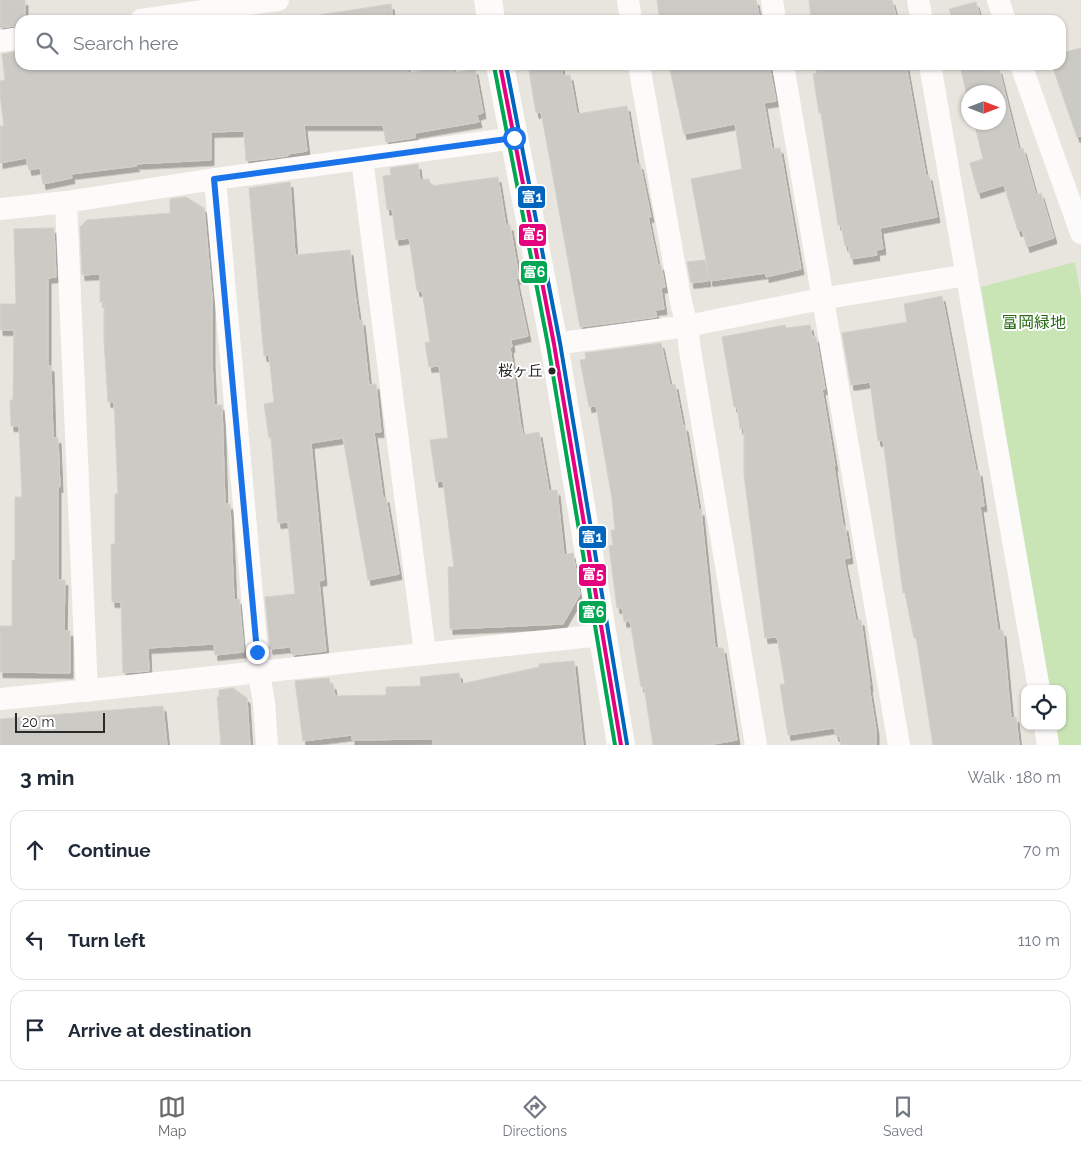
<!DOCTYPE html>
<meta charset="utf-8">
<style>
:root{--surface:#fff;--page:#f6f6f7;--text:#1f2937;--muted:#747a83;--line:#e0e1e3;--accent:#6c6a68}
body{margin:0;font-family:Raleway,"Noto Sans JP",sans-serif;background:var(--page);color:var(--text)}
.controls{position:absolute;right:15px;bottom:15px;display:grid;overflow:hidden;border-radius:10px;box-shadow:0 1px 4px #0004}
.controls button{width:45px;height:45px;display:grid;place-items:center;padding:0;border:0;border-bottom:1px solid var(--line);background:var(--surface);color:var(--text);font:25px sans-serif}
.compass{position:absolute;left:961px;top:85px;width:45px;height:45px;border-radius:50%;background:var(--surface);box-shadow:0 1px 4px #0004;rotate:90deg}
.scale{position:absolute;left:15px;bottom:12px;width:90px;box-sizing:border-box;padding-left:5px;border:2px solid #292929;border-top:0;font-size:14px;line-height:18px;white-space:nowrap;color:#292929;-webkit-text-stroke:4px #fff;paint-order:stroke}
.stop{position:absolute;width:15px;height:15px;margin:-11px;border:4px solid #1a73e8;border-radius:50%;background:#fff}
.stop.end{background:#1a73e8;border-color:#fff;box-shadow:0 1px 5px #0008}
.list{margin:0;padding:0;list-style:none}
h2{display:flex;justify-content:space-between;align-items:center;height:65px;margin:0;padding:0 20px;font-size:21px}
h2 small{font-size:16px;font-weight:400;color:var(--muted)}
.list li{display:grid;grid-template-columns:32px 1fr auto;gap:15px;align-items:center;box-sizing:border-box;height:80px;margin:0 10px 10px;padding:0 10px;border:1px solid var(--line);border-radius:15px}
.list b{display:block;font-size:19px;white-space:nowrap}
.list em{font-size:16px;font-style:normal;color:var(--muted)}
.icon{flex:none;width:28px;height:28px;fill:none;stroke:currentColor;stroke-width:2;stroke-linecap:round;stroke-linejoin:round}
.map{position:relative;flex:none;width:1081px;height:745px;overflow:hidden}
.search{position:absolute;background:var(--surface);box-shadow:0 1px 4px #0004;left:15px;right:15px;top:15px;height:55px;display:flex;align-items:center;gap:12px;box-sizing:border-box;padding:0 18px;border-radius:15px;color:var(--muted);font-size:19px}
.sheet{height:335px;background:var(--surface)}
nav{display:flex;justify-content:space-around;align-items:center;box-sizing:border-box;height:70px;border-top:1px solid var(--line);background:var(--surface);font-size:14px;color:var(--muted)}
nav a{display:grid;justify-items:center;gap:2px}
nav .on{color:var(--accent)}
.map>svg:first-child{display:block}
</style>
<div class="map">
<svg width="1081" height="745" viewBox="0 0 1081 745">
<defs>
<filter id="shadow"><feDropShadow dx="3" dy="5.5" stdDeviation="0" flood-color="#0004"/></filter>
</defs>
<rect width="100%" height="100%" fill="#e8e4de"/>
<!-- green -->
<path fill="#c9e5b5" d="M1075,262L1081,297V745H1059L1055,726H1062V689H1049L981,287Z"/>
<!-- building -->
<g fill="#cccac5" stroke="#d3d0cb" filter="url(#shadow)">
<path d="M0,0H25V20H20V25L0,28Z"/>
<path d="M657,0H756L760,20H660Z"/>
<path d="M809,0H892L897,20H811Z"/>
<path d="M976,2L981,20H953L949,9Z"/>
<path d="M391,4L393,20H320L319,15Z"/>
<path d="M1081,48V136L1077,137L1052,65H1061V53Z"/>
<path d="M20,51V65H407L408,73L452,65L454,73L475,69L483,113L477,115L479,122L415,133V138L386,142L383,125H304L307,151L288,154V156L246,161L244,131L211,132V160L134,164L137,166L71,174L72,178L43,184L40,168L29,170L26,158L0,163V126H4L0,95V81L5,80L2,54Z"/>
<path d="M528,65H561L563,76L570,75L577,114L627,106L637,165L640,164L651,217H648L658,265H661L665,287L661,288L664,309L655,310L657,317L580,327L549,155L541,112L536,113Z"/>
<path d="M669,65H769L776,101L764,103L772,149L780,148L801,269L766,277V273L710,281L691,179L742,169L735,124L684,134Z"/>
<path d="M816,65H906L926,176L929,175L937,217L880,228L883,249L876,250L877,255L851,259L848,245L845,246L841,225H838L821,113H819L813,74L817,73Z"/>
<path d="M960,65H988V71L999,69L1019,150L1023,148L1036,195L1041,193L1054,238L1027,247L1022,230L1018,231L1004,185L978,193L970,163L983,159L974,122H998V92H968V100Z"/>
<path d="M418,164L420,180L429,179L431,186L498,177L506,226L510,225L519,278L516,279L528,336L511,340L512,347H510L521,428H522L523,435L539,432L549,491L557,490L564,555L573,553L580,594L563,624L450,629L448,567H454L443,481L436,482L430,440L448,438L439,366L429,367L425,343L430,342L422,291H417L409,238L396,240L392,209L387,210L383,176L391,175L390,168Z"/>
<path d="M290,182L295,255L350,250L355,294L359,321L362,320L369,385L376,384L381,432H374L383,498L386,497L399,574L368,580L343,438L311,443L324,580L319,581L326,651L292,655L291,647L270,649L265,597L295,594L288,522L278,523L271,437L269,438L264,404L274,402L269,355L264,356L249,188Z"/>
<path d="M186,197L204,208L212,296V361L214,405H222L225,504H230L234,600L239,599L244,652L215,655L214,644L148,648L149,671L123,673L121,602H112L111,544H115V494H118L114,402H108L104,340V302H100V274L82,275L80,227L87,220L170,213V199Z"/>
<path d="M48,228H54L56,277L48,278V366H51L53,438H58L60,487H58V580H65L64,631H70V673L0,672V626H12V560H15V497H22L19,426H11L10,400H13L14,330H0V304H16L14,229Z"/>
<path d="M705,260L708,281L691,283L687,262Z"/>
<path d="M942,296L976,471H979L984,506H980L998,631H1003L1011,718L1016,717L1019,745H933L916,637L914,638L905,593H903L883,440L878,441L870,382L851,385L842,333L907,322L904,304Z"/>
<path d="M785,325L786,328L810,325L812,337H816L825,389H822L835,466L834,467L843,526H845L850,558L844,559L856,621L861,620L870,686H869L876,730V745H841L840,736H836L834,728L788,735L780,685L785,684L777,637L765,638L744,475V428L740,429L737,406L734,407L722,337Z"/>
<path d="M661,343L670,385L675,384L683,426H685L699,511L701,510L715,648H723L737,740L708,745H653L644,687H641L630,621L624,622L622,608H617L609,546L613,545L611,530H615L612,499L596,406L589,407L580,360L586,359L585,353Z"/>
<path d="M574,661L583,745H433V739L352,740V735L303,741L295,681L329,678L330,684H333L335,696L386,695V687L421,686L420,677L459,673L461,684L539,667V664Z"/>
<path d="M233,688L247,698L250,745H221L217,697H219V690Z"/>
<path d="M163,706L167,745H0V719Z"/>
</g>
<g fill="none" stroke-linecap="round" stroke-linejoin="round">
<!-- minor -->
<g stroke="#fcfbfa" stroke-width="22">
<path d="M628,0L631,20"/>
<path d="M772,0L775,20"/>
<path d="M918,0L922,20"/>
<path d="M998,0L1005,20"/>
<path d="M141,20L278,0"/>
<path d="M0,41L20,38"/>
<path d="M639,65L681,302L687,326L690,350L756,745"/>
<path d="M783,65L899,745"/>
<path d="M930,65L1039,689"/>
<path d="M1021,65L1081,233"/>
<path d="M362,159L425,653"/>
<path d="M215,179L259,674L264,702L267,745"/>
<path d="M66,202L87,691"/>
<path d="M0,209L66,202L215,179L514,138"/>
<path d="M554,344L687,326L821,299L967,275"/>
<path d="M0,699C201,680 402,655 604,635"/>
<path d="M1045,726L1048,745"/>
</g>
<!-- tertiary -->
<g stroke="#fcfbfa" stroke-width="28">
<path d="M488,0L491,20"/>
<path d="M500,65L554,344L621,745"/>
</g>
<defs>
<path id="bus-1" d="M500,65L554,344L621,745"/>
<path id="bus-2" d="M494,66L548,345L615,745"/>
<path id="bus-3" d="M506,65L560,343L627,744"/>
</defs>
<!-- bus-1 casing -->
<use href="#bus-1" stroke="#fff" stroke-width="8"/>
<!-- bus-2 casing -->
<use href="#bus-2" stroke="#fff" stroke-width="8"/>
<!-- bus-3 casing -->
<use href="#bus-3" stroke="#fff" stroke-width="8"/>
<!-- bus-1 -->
<use href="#bus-1" stroke="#e5007d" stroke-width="4"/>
<!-- bus-2 -->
<use href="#bus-2" stroke="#00a651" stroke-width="4"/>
<!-- bus-3 -->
<use href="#bus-3" stroke="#0065bd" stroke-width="4"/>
</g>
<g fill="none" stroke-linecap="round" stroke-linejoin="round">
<!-- route -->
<path stroke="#1a73e8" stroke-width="6" d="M257,652L214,179L514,138"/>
</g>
<!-- markers -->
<circle fill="#292929" stroke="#fff" stroke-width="2" cx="552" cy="371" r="4.5"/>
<g text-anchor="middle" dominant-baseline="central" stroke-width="4" stroke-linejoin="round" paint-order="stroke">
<!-- bus labels -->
<g font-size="15" fill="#292929" stroke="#fff" text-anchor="end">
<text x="543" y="371">桜ヶ丘</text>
</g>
<!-- park labels -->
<g font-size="16" fill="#276916" stroke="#fff">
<text x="1034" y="322">富岡緑地</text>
</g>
</g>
<g stroke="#fff" stroke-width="2">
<rect x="517" y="185" width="29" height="24" rx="5" fill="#0065bd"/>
<rect x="518" y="223" width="29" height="24" rx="5" fill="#e5007d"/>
<rect x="520" y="260" width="28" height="24" rx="5" fill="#00a651"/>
<rect x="578" y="525" width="29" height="24" rx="5" fill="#0065bd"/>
<rect x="578" y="563" width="29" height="24" rx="5" fill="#e5007d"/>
<rect x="578" y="600" width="29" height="24" rx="5" fill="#00a651"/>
</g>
<g font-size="14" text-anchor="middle" font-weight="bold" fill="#fff">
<text x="532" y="202">富1</text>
<text x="533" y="239">富5</text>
<text x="534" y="277">富6</text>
<text x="592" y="542">富1</text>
<text x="593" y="579">富5</text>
<text x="593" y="617">富6</text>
</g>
</svg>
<div class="controls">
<button><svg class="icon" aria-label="locate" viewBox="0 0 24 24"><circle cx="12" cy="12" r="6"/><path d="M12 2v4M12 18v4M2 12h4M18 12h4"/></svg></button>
</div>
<svg class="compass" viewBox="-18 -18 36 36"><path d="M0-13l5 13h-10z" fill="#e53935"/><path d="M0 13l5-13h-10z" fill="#747a83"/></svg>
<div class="scale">20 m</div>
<div class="stop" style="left:514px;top:138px"></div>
<div class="stop end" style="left:257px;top:652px"></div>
<div class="search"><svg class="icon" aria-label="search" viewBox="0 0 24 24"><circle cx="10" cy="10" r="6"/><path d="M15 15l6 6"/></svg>Search here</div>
</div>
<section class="sheet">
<h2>3 min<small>Walk · 180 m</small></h2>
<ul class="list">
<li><svg class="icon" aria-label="ahead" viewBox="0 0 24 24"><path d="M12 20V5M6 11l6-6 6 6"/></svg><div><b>Continue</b></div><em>70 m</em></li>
<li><svg class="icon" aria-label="left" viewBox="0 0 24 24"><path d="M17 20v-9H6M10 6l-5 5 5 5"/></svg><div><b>Turn left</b></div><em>110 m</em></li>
<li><svg class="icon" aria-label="arrive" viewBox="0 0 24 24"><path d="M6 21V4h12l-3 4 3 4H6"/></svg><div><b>Arrive at destination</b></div></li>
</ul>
</section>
<nav>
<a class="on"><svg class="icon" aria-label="map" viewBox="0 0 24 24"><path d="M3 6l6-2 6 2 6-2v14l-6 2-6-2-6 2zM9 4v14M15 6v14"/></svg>Map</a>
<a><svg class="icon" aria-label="directions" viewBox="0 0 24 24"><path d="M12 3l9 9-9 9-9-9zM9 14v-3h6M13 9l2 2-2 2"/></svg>Directions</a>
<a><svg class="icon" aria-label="saved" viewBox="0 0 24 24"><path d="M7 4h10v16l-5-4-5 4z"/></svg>Saved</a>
</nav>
